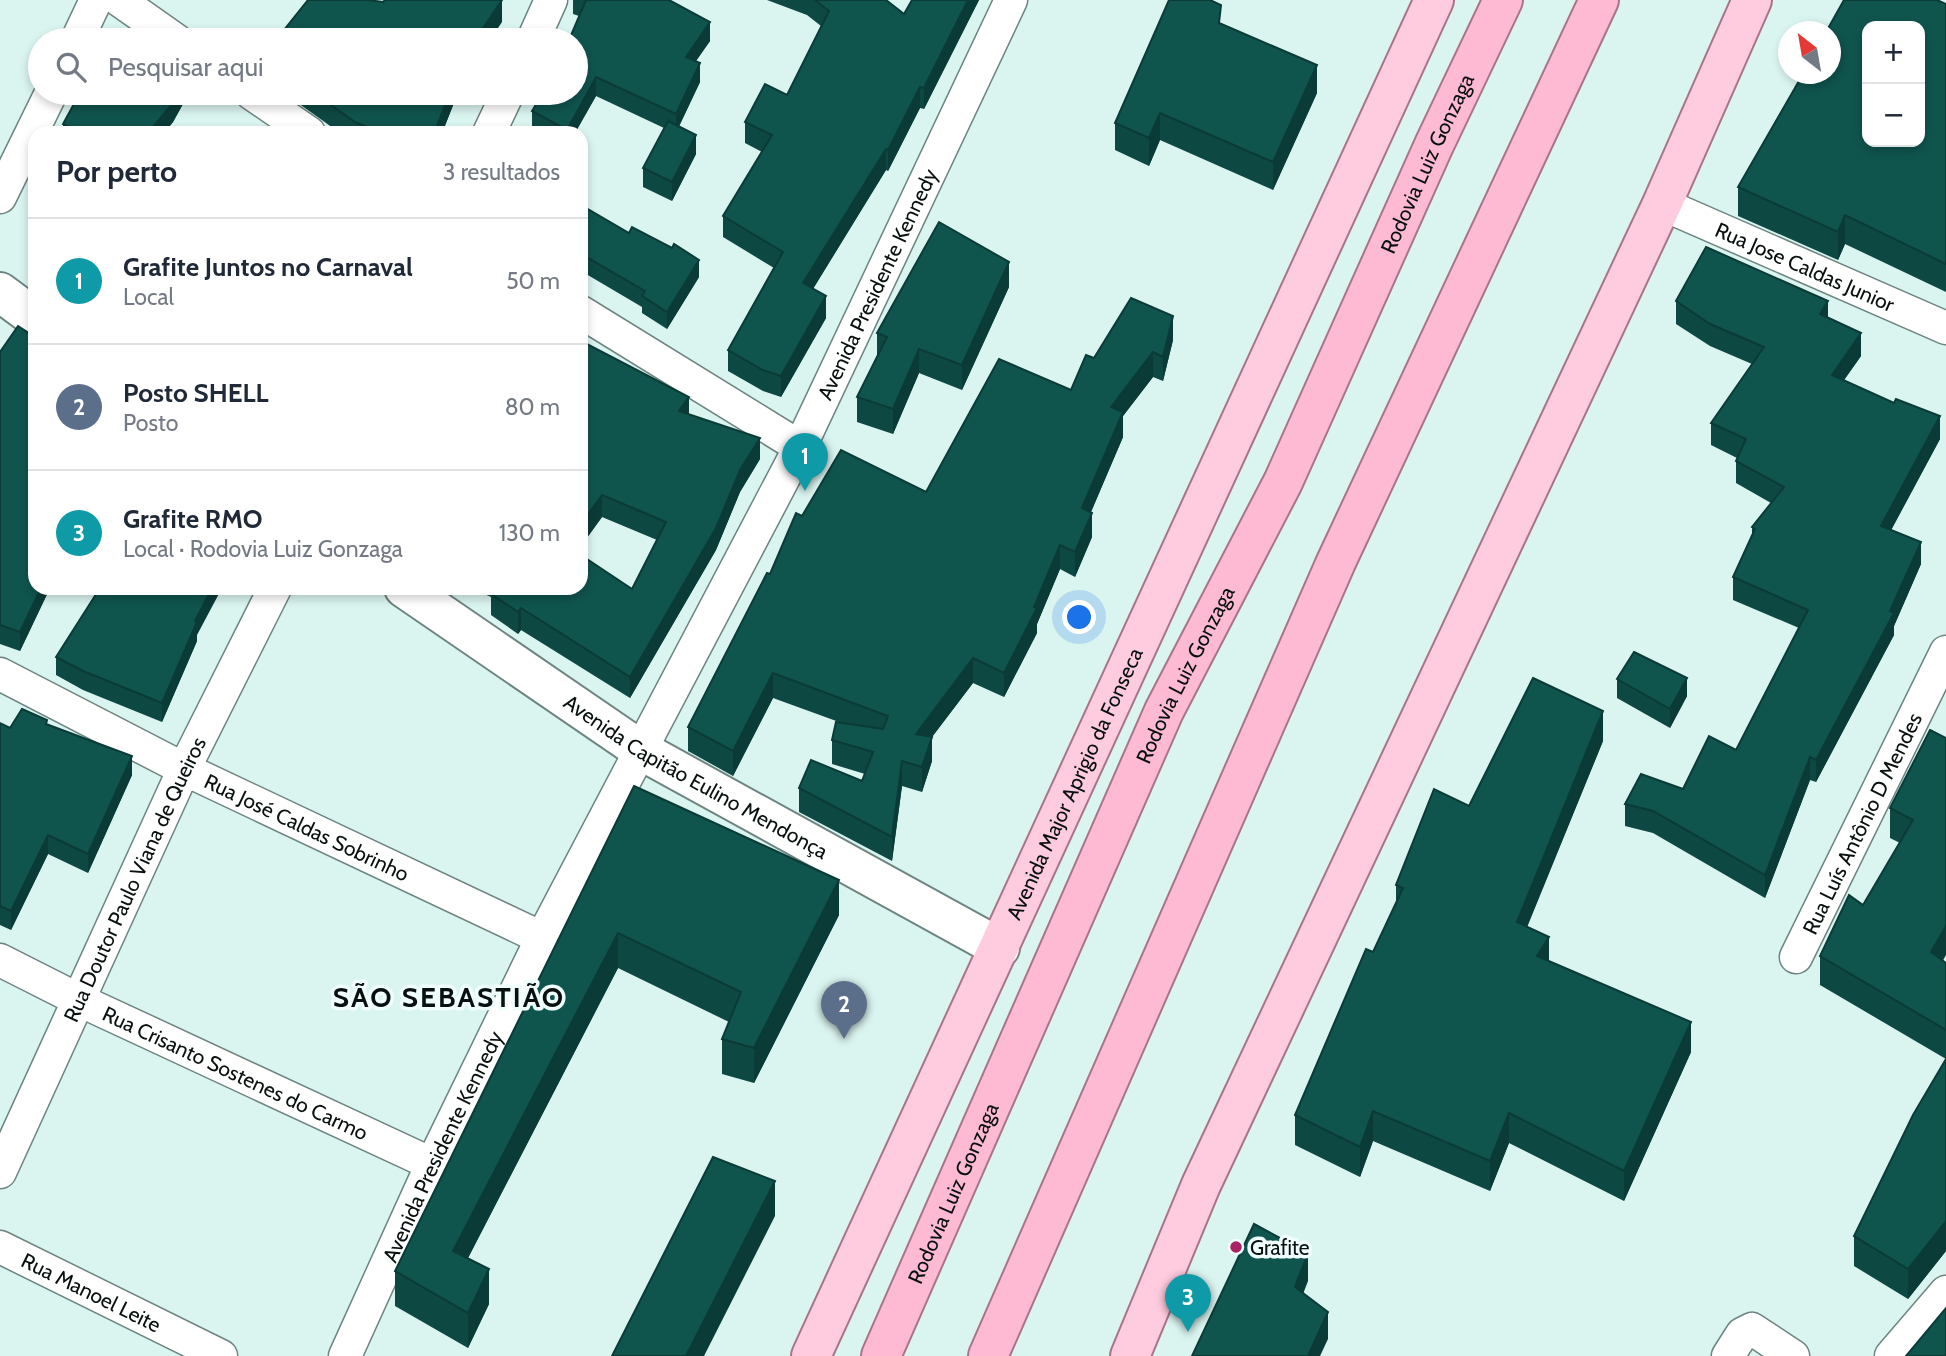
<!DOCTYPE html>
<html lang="pt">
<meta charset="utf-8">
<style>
:root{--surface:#fff;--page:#f6f6f7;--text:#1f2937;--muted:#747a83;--line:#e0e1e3;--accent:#1a73e8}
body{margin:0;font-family:Cabin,sans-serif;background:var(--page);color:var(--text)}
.controls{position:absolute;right:21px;top:21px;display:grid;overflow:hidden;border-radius:14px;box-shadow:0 4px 10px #0003}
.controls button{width:63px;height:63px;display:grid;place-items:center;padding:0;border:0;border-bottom:2px solid var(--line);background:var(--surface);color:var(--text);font:35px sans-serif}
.compass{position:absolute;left:1778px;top:21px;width:63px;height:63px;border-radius:50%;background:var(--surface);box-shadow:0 4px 10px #0003;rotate:329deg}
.you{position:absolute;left:1080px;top:618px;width:24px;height:24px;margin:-18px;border:5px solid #fff;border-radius:50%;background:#1a73e8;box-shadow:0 0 0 10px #1a73e833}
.badge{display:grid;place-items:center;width:46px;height:46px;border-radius:50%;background:var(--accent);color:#fff;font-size:23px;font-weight:700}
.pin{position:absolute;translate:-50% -58px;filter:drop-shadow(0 2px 4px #0008)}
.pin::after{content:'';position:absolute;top:37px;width:24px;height:21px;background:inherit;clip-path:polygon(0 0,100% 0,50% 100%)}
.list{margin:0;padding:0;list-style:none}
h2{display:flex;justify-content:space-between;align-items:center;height:91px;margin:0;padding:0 28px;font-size:30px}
h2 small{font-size:23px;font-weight:400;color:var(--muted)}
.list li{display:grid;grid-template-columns:46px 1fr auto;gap:21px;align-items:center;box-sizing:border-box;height:126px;padding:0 28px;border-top:2px solid var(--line)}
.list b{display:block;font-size:26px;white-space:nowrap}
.list p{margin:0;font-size:23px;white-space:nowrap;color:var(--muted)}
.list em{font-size:23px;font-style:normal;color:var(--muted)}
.icon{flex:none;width:38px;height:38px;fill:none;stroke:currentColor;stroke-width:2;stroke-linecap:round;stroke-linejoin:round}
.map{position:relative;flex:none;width:1946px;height:1356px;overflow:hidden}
.search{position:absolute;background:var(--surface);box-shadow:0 4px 10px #0003;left:28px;top:28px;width:560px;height:77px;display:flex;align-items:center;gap:18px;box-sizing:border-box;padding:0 24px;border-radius:38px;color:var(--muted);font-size:26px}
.panel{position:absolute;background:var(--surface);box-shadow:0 4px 10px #0003;left:28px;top:126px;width:560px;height:469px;border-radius:21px}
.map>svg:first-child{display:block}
</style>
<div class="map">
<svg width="1946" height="1356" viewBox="0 0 1946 1356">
<rect width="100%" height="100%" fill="#daf4f0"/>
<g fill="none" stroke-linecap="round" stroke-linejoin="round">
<defs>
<g id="minor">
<path d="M119,0L176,40"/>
<path d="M77,40L96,0"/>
<path d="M533,40L551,0"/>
<path d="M251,93L309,133"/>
<path d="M489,133L508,93"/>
<path d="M0,197L51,93"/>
<path id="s1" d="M1662,204L1946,328"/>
<path d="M581,312L800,447"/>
<path id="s2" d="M0,674L184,769L542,938"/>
<path id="s3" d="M1796,957L1946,652"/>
<path id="s4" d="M0,960L81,1001L432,1164"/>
<path id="s5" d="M0,1172L184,769L275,588"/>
<path id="s6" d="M0,1247L221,1356"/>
<path id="s7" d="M345,1356L432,1164L542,938L800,447L1011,0"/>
<path d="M1728,1356L1742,1334L1752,1329L1793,1356"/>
<path d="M1891,1356L1946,1292"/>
</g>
<g id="secondary">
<path d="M0,292L35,318"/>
<path id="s8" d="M404,588L642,751L1000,948"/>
</g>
<g id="primary">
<path id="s9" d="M811,1356L1434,0"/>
<path d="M1130,1356L1201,1185L1662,204L1752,0"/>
</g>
<g id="trunk">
<path id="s10" d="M881,1356L1164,711L1283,482L1434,145L1503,0"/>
<path d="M988,1356L1336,562L1599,0"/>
</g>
</defs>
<!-- minor casing -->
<use href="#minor" stroke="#6d8481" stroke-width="35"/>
<!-- secondary casing -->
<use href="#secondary" stroke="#6d8481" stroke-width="42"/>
<!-- primary casing -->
<use href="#primary" stroke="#a97488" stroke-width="42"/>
<!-- trunk casing -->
<use href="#trunk" stroke="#a97488" stroke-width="42"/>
<!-- minor -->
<use href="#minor" stroke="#fff" stroke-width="32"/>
<!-- secondary -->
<use href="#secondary" stroke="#fff" stroke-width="38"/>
<!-- primary -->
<use href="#primary" stroke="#ffcbde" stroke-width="38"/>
<!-- trunk -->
<use href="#trunk" stroke="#ffbad3" stroke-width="38"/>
</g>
<!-- wall -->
<g fill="#0e4843">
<path d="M573,0H669L710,41L696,61L700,82L679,126L696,154L672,201L643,187V168L664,128L596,96L575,133H538L532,130V111L576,93L579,16L573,14Z"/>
<path d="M767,0H886L904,14L912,0H979L924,109L920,108L888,171L886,170L813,289L826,318L781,397L763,391L728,371V350L774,268L723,237V216L762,152L745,143V122L787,95L821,26L807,15Z"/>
<path d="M1946,4V292L1845,244L1838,260L1738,216V187Z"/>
<path d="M1221,24L1317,93L1273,190L1160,140L1149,166L1115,150V123Z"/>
<path d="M80,93H189L173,122L164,133H63V124Z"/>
<path d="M291,93H458L442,133H340L291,98Z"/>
<path d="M581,205L699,277L667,329L642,313V307L581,271Z"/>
<path d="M1009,287L962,390L919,373L893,434L857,422V397L877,356V333Z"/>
<path d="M1676,301L1828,318L1861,356L1844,380L1940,439L1891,530L1921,564L1894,626V635L1816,782L1810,780L1765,898L1653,833L1625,826V804L1683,789L1736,750L1799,628L1733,600V577L1752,537V527L1771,503L1736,483V461L1737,458L1711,445V423L1752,364L1710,346L1676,324Z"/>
<path d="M1173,340L1163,381L1153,377L1123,416V437L1091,512L1092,537L1075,577L1060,569L1037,624V633L1004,697L973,683L932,737V761L922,792L902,786L892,861L799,812V788L862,781L865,774L832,764V740L839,722L773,698L733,776L688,751V727L802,516L926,492L1071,390L1094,358Z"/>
<path d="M581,341L689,414L760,459L740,492L716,550L630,698L521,630L518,634L491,615V597L473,589V588H581L632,589L657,540L602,517L581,546Z"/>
<path d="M0,352L35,588H50L20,651L0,644Z"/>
<path d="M197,635V641L162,722L83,690L56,675V657Z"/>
<path d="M1617,679L1687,696L1670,728L1617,698Z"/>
<path d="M0,723L10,728L47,724L132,775L88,873L48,854L11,930L0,925Z"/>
<path d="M1946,738L1943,961L1946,963V1251L1908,1299L1854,1266V1236L1946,1059L1820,985V956L1863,905L1900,843L1890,838V808Z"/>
<path d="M1603,741L1527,926L1549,961L1691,1052L1624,1201L1509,1143L1490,1191L1373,1141L1360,1177L1295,1145V1115L1396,903V885L1469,806Z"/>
<path d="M634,786L839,915L754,1083L722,1074V1039L729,1022L618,968L468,1258L489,1304L468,1348L395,1306V1271Z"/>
</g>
<!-- shaded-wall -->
<g fill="#0b3b37">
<path d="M502,0V22L490,40H475Z"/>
<path d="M968,0H979L924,109V88Z"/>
<path d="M710,22V41L686,75V57Z"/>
<path d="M700,63V82L676,133V114Z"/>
<path d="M1317,65V93L1273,190V162Z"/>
<path d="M596,77V96L575,133H567V130Z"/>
<path d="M920,87V108L888,171V150Z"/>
<path d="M179,93H189L173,122L164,133H148Z"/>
<path d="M450,93H458L442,133H434Z"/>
<path d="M1160,113V140L1149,166V138Z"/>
<path d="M696,135V154L672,201V182Z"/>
<path d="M886,149V170L803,305V283Z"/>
<path d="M1845,215V244L1838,260V232Z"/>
<path d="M699,260V277L667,329V312Z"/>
<path d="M1009,262V287L962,390V365Z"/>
<path d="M826,296V318L781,397V376Z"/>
<path d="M1828,301V324L1820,314Z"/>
<path d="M1173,316V340L1163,381V357Z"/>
<path d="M1861,333V356L1832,397V375Z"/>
<path d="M919,349V373L893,434V409Z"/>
<path d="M1153,352V377L1123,416V437L1082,533V508L1111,407Z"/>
<path d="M689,397V419L679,411Z"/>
<path d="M1940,416V439L1881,549V526Z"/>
<path d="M760,438V459L740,492L716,550L630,698V677L740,470Z"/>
<path d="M602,495V517L581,546V524Z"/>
<path d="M1092,513V537L1075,577V552Z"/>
<path d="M1921,542V564L1894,626V635L1816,782V760L1890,611Z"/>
<path d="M1060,545V569L1037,624V633L1004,697V673L1034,607Z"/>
<path d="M41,588H50L20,651V632Z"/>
<path d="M212,588H222L197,635V641L162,722V703L195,621Z"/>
<path d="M521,608V630L518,634V612Z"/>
<path d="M973,658V683L932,737V761L922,792V767L916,734Z"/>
<path d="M773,673V698L733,776V751Z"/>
<path d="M1687,678V696L1670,728V709Z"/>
<path d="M1603,711V741L1517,952V922Z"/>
<path d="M132,756V775L88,873V854Z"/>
<path d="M1810,757V780L1765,898V875Z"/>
<path d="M902,761V786L892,861V837Z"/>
<path d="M48,835V854L11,930V911Z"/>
<path d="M839,880V915L754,1083V1048Z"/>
<path d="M1946,926V955L1931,982V952Z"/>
<path d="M618,933V968L453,1287V1251Z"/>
<path d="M1549,937V967L1537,956Z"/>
<path d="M1691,1022V1052L1624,1201V1171Z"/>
<path d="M1373,1111V1141L1360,1177V1147Z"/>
<path d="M1509,1113V1143L1490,1191V1161Z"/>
<path d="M775,1181V1216L704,1356H686Z"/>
<path d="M1946,1221V1251L1908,1299V1269Z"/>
<path d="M1308,1253V1281L1295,1315V1287Z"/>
<path d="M489,1269V1304L468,1348V1313Z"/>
<path d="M1328,1312V1339L1320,1356H1308Z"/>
</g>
<!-- building -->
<g fill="#10544e" stroke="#0b3b37" stroke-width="2" fill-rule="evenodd">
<path d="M308,0H368L383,2L385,0H502L475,40H276Z"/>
<path d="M585,0H669L710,22L686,57L700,63L676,114L596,77L567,130L532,111L543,93H576V40H569L586,0Z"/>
<path d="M815,0H886L904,14L912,0H968L924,88L920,87L888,150L886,149L803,283L826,296L781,376L763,370L728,350L783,252L723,216L772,135L745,122L765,84L787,95L829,11Z"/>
<path d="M1169,0H1210L1221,5L1219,23L1317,65L1273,162L1160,113L1149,138L1115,123Z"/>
<path d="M1844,0H1937L1946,4V264L1845,215L1838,232L1738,187L1803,74H1830V32H1826ZM1867,26H1920V142H1867Z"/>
<path d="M112,31L130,40H107Z"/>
<path d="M80,93H179L173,103L148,133H83L63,124Z"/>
<path d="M314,93H450L434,133H381L355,122Z"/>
<path d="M668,121L696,135L672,182L643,168Z"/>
<path d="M581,205L629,233L632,227L672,248L674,244L699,260L667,312L642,296L645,291L581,254V246L586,237L581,235Z"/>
<path d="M939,222L1009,262L962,365L919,349L893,409L857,397L887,337L877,333Z"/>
<path d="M1706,247L1828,301L1820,314L1861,333L1832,375L1894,403L1896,399L1940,416L1881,526L1921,542L1890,611L1894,613L1816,760L1810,757L1765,875L1653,811L1625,804L1641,774L1683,789L1709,736L1736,750L1808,610L1733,577L1755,529L1752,527L1784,487L1736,461L1746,439L1711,423L1764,347L1710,324L1676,301Z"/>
<path d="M1131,298L1173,316L1163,357L1153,352L1111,407L1123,412L1082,508L1092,513L1075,552L1060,545L1034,607L1037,608L1004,673L973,658L916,734L932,737L922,767L902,761L892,837L799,788L811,760L862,781L873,752L832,740L836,722L883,729L888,716L773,673L733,751L688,727L767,573L770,574L796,513L802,516L841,450L926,492L999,359L1071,390L1086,355L1094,358Z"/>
<path d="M18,326L35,337V588H41L20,632L0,625V352Z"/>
<path d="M581,341L689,397L679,411L760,438L740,470L716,528L630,677L521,608L518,612L491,594L495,588H581V555L632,589L666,522L602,495L581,524Z"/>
<path d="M100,588H212L195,621L197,622L162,703L83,671L56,657Z"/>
<path d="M1634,652L1687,678L1670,709L1617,679Z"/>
<path d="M1533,678L1603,711L1517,922L1549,937L1537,956L1691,1022L1624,1171L1509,1113L1490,1161L1373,1111L1360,1147L1295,1115L1366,949L1373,952L1403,888L1396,885L1434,789L1469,806Z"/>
<path d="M22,709L47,720L46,724L132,756L88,854L48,835L11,911L0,906V723L10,728Z"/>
<path d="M1930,730L1946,738V737V926L1931,952L1946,963V1030L1820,956L1849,895L1863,905L1913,820L1890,808Z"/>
<path d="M634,786L839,880L754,1048L722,1039L741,992L618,933L453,1251L489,1269L468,1313L395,1271Z"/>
<path d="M1946,1059V1221L1908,1269L1854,1236L1913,1115Z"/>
<path d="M713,1157L775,1181L686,1356H612Z"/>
<path d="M1254,1224L1308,1253L1295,1287L1328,1312L1308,1356H1192Z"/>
<path d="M1946,1308V1356H1906Z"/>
</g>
<!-- markers -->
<circle fill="#aa2164" stroke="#effefc" stroke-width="2.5" cx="1236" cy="1247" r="7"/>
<g text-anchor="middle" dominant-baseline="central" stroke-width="7" stroke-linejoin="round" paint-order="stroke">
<!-- street labels -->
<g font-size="21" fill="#091110" stroke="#effefc">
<text stroke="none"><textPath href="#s10" startOffset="1312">Rodovia Luiz Gonzaga</textPath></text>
<text stroke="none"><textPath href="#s1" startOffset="156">Rua Jose Caldas Junior</textPath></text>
<text stroke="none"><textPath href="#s7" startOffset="1197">Avenida Presidente Kennedy</textPath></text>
<text stroke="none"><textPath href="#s10" startOffset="746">Rodovia Luiz Gonzaga</textPath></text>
<text stroke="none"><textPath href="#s8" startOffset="348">Avenida Capitão Eulino Mendonça</textPath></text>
<text stroke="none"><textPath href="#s9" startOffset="630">Avenida Major Aprigio da Fonseca</textPath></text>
<text stroke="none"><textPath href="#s3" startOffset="149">Rua Luís Antônio D Mendes</textPath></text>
<text stroke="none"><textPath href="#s2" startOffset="343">Rua José Caldas Sobrinho</textPath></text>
<text stroke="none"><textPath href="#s5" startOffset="322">Rua Doutor Paulo Viana de Queiros</textPath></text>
<text stroke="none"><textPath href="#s4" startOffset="261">Rua Crisanto Sostenes do Carmo</textPath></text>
<text stroke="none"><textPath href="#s7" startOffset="231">Avenida Presidente Kennedy</textPath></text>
<text stroke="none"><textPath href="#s10" startOffset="178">Rodovia Luiz Gonzaga</textPath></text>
<text stroke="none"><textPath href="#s6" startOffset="102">Rua Manoel Leite</textPath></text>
</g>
<!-- poi labels -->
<g font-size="21" fill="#091110" stroke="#effefc" text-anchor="start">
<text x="1250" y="1247">Grafite</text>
</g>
<!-- district labels -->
<g font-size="28" font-weight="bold" letter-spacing="2" fill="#091110" stroke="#effefc">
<text x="449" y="997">SÃO SEBASTIÃO</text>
</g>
</g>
</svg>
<div class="controls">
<button>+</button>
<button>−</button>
</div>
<svg class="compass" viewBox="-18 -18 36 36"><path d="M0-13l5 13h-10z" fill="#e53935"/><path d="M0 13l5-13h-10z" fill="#747a83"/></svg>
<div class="you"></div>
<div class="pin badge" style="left:805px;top:491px;background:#0f9aa8">1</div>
<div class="pin badge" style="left:844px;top:1039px;background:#5c6f8a">2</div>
<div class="pin badge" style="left:1188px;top:1332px;background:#0f9aa8">3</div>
<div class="search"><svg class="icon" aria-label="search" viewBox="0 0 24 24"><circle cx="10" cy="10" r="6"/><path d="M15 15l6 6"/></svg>Pesquisar aqui</div>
<section class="panel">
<h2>Por perto<small>3 resultados</small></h2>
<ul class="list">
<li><span class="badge" style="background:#0f9aa8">1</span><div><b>Grafite Juntos no Carnaval</b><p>Local</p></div><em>50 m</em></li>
<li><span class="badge" style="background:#5c6f8a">2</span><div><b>Posto SHELL</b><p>Posto</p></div><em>80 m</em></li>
<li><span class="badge" style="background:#0f9aa8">3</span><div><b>Grafite RMO</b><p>Local · Rodovia Luiz Gonzaga</p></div><em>130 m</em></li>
</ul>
</section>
</div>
